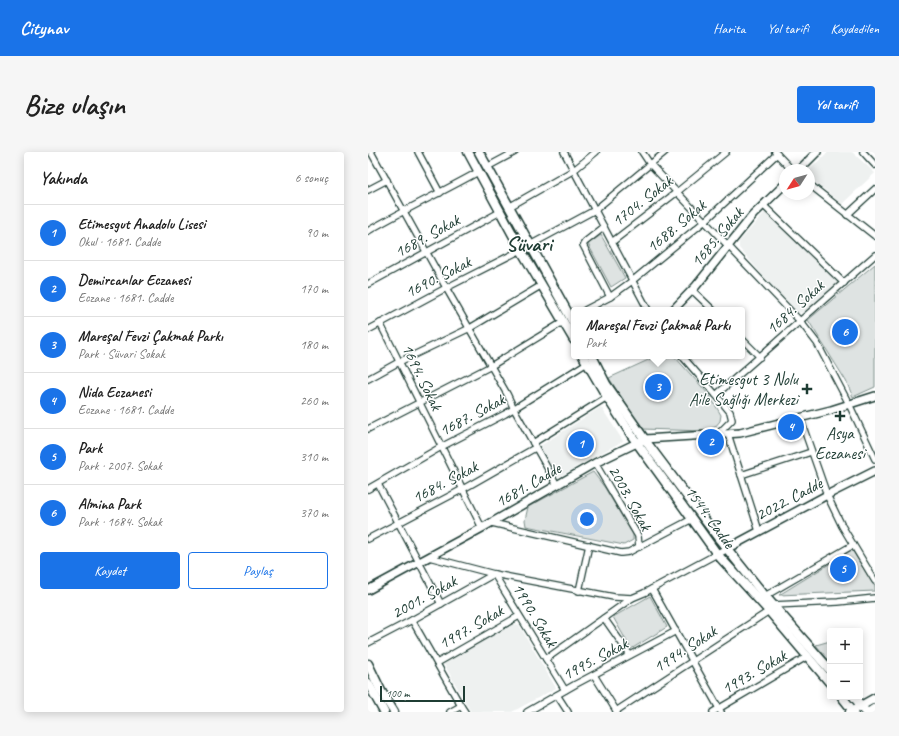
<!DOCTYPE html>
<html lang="tr">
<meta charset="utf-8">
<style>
:root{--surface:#fff;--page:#f6f6f6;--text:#222;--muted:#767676;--line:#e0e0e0;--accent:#1a73e8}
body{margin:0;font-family:Caveat,sans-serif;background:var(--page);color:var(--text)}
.controls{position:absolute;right:12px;bottom:12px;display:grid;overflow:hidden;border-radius:4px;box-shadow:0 2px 10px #0003}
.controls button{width:36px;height:36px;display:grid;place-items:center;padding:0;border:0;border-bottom:1px solid var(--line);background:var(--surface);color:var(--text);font:20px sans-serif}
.compass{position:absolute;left:411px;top:12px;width:36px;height:36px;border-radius:50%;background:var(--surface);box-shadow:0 2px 10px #0003;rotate:234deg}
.scale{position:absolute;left:12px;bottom:10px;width:85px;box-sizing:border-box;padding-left:4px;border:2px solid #1f3d34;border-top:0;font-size:11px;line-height:14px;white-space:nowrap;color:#1f3d34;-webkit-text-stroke:3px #fff;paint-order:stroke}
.you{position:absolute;left:219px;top:367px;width:14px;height:14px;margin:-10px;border:3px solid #fff;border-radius:50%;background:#1a73e8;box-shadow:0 0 0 6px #1a73e833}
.badge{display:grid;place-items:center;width:26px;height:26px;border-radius:50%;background:var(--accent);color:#fff;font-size:13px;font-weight:700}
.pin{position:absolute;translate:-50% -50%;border:2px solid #fff;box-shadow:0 1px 4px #0006}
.popup{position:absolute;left:203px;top:155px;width:174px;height:52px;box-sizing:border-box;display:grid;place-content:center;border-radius:4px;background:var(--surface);filter:drop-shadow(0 1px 3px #0005);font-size:13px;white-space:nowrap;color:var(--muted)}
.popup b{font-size:15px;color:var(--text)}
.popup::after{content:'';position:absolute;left:50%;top:100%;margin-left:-8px;border:8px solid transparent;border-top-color:var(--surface)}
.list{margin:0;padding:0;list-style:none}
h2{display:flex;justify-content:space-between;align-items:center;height:52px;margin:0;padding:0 16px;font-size:17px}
h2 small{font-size:13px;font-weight:400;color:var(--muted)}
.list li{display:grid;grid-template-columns:26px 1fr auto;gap:12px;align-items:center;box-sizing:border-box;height:56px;padding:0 16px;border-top:1px solid var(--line)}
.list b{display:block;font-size:15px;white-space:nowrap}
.list p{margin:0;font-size:13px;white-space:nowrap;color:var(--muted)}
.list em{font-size:13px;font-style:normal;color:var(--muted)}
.actions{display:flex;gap:8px;padding:12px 16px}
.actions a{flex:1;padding:9px 0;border:1px solid var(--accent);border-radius:4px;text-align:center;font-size:14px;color:var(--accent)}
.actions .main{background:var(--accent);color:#fff}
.map{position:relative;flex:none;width:507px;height:560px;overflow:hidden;border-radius:4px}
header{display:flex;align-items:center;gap:24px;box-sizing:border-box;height:56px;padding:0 20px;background:var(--accent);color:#fff}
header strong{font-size:19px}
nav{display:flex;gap:22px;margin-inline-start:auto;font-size:14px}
.intro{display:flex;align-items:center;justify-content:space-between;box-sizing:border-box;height:96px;padding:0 24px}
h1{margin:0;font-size:28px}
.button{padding:10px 18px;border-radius:4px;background:var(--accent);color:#fff;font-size:14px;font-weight:700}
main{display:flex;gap:24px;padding:0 24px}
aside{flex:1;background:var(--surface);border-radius:4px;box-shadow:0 2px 10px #0003}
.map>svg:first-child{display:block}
</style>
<header>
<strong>Citynav</strong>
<nav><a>Harita</a><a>Yol tarifi</a><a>Kaydedilen</a></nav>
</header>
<div class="intro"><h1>Bize ulaşın</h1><a class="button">Yol tarifi</a></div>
<main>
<aside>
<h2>Yakında<small>6 sonuç</small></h2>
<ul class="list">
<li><span class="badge">1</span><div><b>Etimesgut Anadolu Lisesi</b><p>Okul · 1681. Cadde</p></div><em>90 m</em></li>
<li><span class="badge">2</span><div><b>Demircanlar Eczanesi</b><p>Eczane · 1681. Cadde</p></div><em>170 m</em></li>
<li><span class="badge">3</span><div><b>Mareşal Fevzi Çakmak Parkı</b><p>Park · Süvari Sokak</p></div><em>180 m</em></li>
<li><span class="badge">4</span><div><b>Nida Eczanesi</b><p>Eczane · 1681. Cadde</p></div><em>260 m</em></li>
<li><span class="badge">5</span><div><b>Park</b><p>Park · 2007. Sokak</p></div><em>310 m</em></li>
<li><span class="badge">6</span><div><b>Almina Park</b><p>Park · 1684. Sokak</p></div><em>370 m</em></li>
</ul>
<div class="actions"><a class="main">Kaydet</a><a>Paylaş</a></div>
</aside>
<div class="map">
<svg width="507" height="560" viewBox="0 0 507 560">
<rect width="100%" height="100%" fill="#fff"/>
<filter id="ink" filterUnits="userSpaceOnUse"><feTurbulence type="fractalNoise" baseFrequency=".025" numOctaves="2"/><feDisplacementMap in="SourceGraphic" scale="8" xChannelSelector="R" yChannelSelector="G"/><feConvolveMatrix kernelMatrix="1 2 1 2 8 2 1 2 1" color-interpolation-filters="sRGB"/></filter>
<g filter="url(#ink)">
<!-- built -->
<g fill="#eef1f0">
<path d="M460,0H484L507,21L474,52L441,25V18Z"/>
<path d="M398,59L470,131L437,160L430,161L399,128L371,96V90Z"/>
<path d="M233,255L255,289L190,325L172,294Z"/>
<path d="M145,472L151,473L188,536L144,560H103L76,512Z"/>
</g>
<!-- green -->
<g fill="#dee3e2" stroke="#7e908b">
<path d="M233,83L257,126L243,135L220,92Z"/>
<path d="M507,112V235L485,245L478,229L440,168Z"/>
<path d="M289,204H306L342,244L353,263L352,269L347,275L336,279L274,277L241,226Z"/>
<path d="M225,320L237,336L265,383V388L256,393L158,374L157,368L160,355Z"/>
<path d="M484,398L507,435V439L411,443Z"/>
<path d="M282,444L299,475L263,497L245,465Z"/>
<path d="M462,489V510L448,493Z"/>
</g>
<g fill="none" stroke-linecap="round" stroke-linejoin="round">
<defs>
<g id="minor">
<path d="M3,0L81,141L139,242L146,257L189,333"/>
<path d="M50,0L72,41"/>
<path d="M196,0L280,158"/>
<path d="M274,0L282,12L432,169L449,191L481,252L507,307"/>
<path d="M407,0L424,18"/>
<path d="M495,0L507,13"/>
<path d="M119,15L147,0"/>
<path d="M441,32L507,84"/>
<path d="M0,38L19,28"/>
<path d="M395,53L476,131"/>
<path d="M141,55L206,18L228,0"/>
<path d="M479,63L507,37"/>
<path d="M236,75L217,90L215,93L242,145"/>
<path d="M0,79C36,58 74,40 110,20"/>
<path d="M244,90L309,40L358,0"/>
<path d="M162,93L227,58L297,0"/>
<path d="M0,132L132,60"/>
<path d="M324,138L345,158"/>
<path d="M217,158L242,145L264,129L337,69L409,2"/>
<path d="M12,171L114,376"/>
<path d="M0,178L78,136L153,98"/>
<path d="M374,187L392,205"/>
<path d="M314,204L348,243L362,260L364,268L352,280L347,282"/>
<path d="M0,227L31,210L102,176L174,133"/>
<path d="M348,243L507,103"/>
<path d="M432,266L459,343L474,374L507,429"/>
<path d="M0,277L123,214L195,170"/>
<path d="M360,282L391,379"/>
<path d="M165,291L239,245"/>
<path d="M227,311L270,384L271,395"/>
<path d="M373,323L443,300"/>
<path d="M10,332L73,452"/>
<path d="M0,337L73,295L137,262L219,211"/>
<path d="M124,371L253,401L261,400L324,367"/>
<path d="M0,387L95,337L167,296"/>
<path d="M61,405L126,422L246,445L264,446L276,441L349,402"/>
<path d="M284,437L353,560"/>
<path d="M211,439L221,393"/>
<path d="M397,444L485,393"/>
<path d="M405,453L470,450L507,446"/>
<path d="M236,466L262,503"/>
<path d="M44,468L93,554L97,560"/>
<path d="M0,491L44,468L126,422L197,538"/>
<path d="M178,507L264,446"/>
<path d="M69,511L151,464"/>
<path d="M226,523L249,560"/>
<path d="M189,543L200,560"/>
<path d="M248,559L401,459"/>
<path d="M82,560L93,554"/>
<path d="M159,560L208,532L308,479"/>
<path d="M345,560L440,504"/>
</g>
<g id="tertiary">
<path d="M431,18L449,0"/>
<path d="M305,158L328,134L385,63L417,32"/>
<path d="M349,402L459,343L507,319"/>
<path d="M0,438L114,376L227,311L277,287L372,281L463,258L507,244"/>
</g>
<g id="secondary">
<path d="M100,0L153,98L206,188"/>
<path d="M111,0L206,172"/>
<path d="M215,204L239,245L264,284L324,367L349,402L401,459L462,531"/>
<path d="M224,204L238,232L282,295L352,388L397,444L462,518"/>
<path d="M474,545L486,560"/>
<path d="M486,545L498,560"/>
<path d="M482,560L507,546"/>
<path d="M501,560L507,556"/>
</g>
<g id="primary">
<path d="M0,512L13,539L26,560"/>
<path d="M0,531L16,560"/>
</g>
</defs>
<!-- minor casing -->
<use href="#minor" stroke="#1f3d34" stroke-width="8"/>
<!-- tertiary casing -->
<use href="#tertiary" stroke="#1f3d34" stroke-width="10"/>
<!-- secondary casing -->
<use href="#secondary" stroke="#1f3d34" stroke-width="11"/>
<!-- primary casing -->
<use href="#primary" stroke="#1f3d34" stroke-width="11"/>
<!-- minor -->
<use href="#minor" stroke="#fff" stroke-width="5.5"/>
<!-- tertiary -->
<use href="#tertiary" stroke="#fff" stroke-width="7"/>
<!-- secondary -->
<use href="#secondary" stroke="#fff" stroke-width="8"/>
<!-- primary -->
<use href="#primary" stroke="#fff" stroke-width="8"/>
</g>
</g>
<!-- markers -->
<g fill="#1f3d34" stroke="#fff" stroke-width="1.5">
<path d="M437 231h4v4h4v4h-4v4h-4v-4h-4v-4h4z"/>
<path d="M470 258h4v4h4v4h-4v4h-4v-4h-4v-4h4z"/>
</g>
<g text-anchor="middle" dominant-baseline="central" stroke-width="3" stroke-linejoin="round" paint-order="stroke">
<!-- street labels -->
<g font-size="17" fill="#1f3d34" stroke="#fff">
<text transform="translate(274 49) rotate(-38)">1704. Sokak</text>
<text transform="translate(308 74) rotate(-40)">1688. Sokak</text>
<text transform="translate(59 84) rotate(-29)">1689. Sokak</text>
<text transform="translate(349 85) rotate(-50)">1685. Sokak</text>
<text transform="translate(70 125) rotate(-27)">1690. Sokak</text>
<text transform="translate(427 155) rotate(-42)">1684. Sokak</text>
<text transform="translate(54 225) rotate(64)">1694. Sokak</text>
<text transform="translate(104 263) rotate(-28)">1687. Sokak</text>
<text transform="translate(77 330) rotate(-28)">1684. Sokak</text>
<text transform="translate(160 333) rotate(-30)">1681. Cadde</text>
<text transform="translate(262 346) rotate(61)">2003. Sokak</text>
<text transform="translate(421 347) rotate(-28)">2022. Cadde</text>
<text transform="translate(342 365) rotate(54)">1544. Cadde</text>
<text transform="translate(56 445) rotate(-29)">2001. Sokak</text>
<text transform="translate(167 463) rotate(59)">1990. Sokak</text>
<text transform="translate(103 475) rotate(-30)">1997. Sokak</text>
<text transform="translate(317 497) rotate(-33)">1994. Sokak</text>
<text transform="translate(227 507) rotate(-28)">1995. Sokak</text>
<text transform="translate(386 520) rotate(-30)">1993. Sokak</text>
</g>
<!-- poi labels -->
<g font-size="17" fill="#1f3d34" stroke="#fff" text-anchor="end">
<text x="430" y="227">Etimesgut 3 Nolu<tspan x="430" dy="20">Aile Sağlığı Merkezi</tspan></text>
<text x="472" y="281" text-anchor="middle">Asya<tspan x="472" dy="20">Eczanesi</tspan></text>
</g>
<!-- district labels -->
<g font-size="21" font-weight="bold" fill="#1f3d34" stroke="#fff">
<text x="161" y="92">Süvari</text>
</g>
</g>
</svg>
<div class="controls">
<button>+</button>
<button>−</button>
</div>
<svg class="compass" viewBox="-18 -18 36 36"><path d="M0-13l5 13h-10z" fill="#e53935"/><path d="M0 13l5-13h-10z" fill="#767676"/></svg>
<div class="scale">100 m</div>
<div class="you"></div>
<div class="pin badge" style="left:213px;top:292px">1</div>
<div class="pin badge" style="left:343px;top:290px">2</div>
<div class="pin badge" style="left:290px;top:235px">3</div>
<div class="popup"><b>Mareşal Fevzi Çakmak Parkı</b>Park</div>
<div class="pin badge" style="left:423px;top:275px">4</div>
<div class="pin badge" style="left:475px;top:417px">5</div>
<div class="pin badge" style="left:477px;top:180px">6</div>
</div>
</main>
